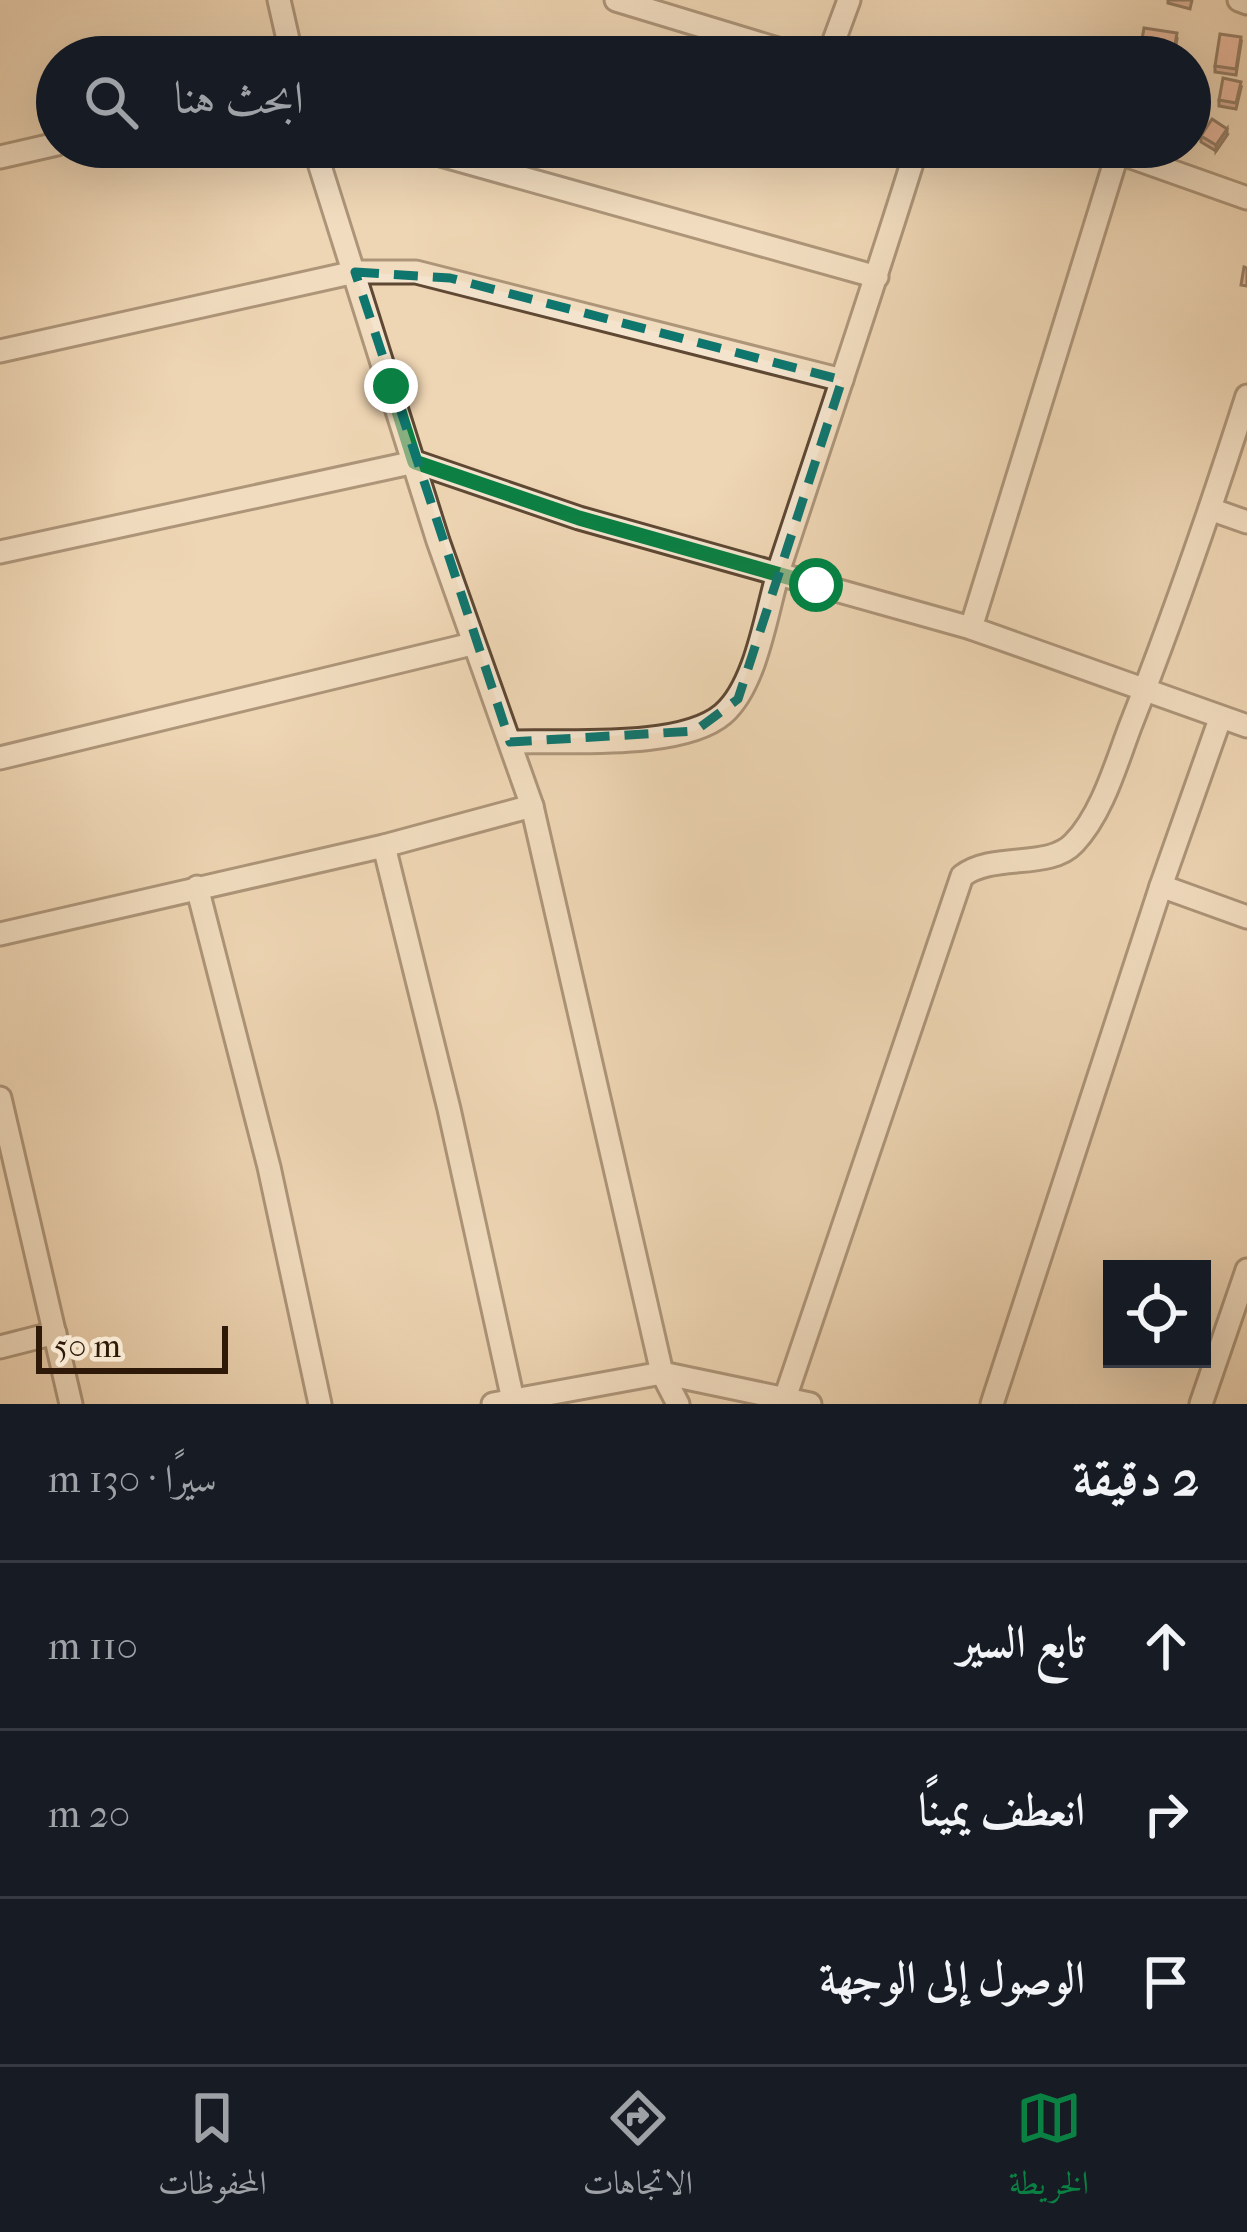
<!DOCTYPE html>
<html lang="ar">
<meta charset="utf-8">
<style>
:root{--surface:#171b24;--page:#242831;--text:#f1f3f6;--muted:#9ea1a6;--line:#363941;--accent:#0b8043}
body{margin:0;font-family:"IM FELL French Canon",Amiri,serif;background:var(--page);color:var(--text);direction:rtl}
.controls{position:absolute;right:36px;bottom:36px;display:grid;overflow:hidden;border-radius:0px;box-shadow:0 12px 48px #0002}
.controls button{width:108px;height:108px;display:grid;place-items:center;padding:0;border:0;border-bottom:3px solid var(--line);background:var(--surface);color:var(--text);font:60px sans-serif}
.scale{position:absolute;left:36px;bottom:30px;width:192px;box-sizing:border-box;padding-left:12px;border:6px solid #2e1909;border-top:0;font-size:33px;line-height:42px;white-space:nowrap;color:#2e1909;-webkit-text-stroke:9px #f4e4ce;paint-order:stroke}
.stop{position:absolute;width:36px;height:36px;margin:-27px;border:9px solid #0b8043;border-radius:50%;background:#fff}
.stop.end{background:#0b8043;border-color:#fff;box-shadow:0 3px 12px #0008}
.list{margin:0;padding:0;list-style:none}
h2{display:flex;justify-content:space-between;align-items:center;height:156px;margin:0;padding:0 48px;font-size:51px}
h2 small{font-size:39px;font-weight:400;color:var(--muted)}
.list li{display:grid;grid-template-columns:78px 1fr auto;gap:36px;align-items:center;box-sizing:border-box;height:168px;padding:0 48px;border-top:3px solid var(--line)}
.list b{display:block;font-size:45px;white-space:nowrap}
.list em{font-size:39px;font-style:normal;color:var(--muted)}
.icon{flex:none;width:66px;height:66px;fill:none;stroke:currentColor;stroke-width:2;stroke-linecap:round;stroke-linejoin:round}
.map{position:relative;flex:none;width:1247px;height:1404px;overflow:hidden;direction:ltr}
.search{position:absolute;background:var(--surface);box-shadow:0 12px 48px #0002;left:36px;right:36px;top:36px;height:132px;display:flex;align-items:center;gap:30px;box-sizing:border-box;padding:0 42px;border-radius:66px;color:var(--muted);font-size:45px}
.sheet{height:660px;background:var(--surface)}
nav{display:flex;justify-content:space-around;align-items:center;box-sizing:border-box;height:168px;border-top:3px solid var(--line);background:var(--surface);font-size:33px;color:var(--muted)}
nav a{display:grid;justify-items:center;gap:6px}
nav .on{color:var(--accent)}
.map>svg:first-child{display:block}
</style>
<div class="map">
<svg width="1247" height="1404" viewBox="0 0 1247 1404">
<rect width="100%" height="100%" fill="#eed5b3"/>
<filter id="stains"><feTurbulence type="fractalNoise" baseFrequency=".00167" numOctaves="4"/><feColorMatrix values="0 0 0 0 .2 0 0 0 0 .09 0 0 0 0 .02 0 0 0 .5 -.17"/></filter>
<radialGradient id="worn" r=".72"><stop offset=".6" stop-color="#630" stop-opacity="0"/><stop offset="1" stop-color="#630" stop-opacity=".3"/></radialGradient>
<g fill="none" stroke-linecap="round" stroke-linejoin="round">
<defs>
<g id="minor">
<path d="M279,0L292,57"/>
<path d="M616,0L804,57"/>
<path d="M1239,0L1247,3"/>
<path d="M828,57L849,0"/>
<path d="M314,147L438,541L532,806L662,1373L678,1404"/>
<path d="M412,147L877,277"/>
<path d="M1103,147L1247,198"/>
<path d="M0,157L57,144"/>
<path d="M0,351L355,272H416L842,380"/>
<path d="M1210,509L1247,522"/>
<path d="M0,552L415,462L579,518L971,628L1247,726"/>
<path d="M971,628L1118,152"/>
<path d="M510,742C566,740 681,750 723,714C758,684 767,606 781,563C827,424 874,286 917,147"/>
<path d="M0,758L472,644"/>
<path d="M384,846L449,1109L513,1400"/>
<path d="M1161,886L1247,917"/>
<path d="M197,887L269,1167L320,1404"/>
<path d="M0,934L384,846L532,806"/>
<path d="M0,1098L71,1404"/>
<path d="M0,1347L55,1333"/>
<path d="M493,1404L662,1373L810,1404"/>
<path d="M783,1404L962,876C994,852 1049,870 1074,843C1102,814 1116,764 1130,727C1173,618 1211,508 1247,396"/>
<path d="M992,1404L1161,886L1220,719"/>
<path d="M1201,1404L1247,1270"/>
</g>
</defs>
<!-- minor casing -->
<use href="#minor" stroke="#5e4834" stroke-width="27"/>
<!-- minor -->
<use href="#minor" stroke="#f4e4ce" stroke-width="21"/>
</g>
<!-- wall -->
<g fill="#c07f6f" stroke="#2e1909" stroke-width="3">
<path d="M1168,0H1192L1190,9L1168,3Z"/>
<path d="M1177,39L1174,56L1141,51V45Z"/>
<path d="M1241,43L1236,75L1215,72V66Z"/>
<path d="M1241,88L1236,109L1219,106V100Z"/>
<path d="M1227,135L1216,151L1201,142V136Z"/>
</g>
<!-- shaded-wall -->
<path fill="#9c685a" stroke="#2e1909" stroke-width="3" d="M1227,129V135L1216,151V145Z"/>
<!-- building -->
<g fill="#df9481" stroke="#2e1909" stroke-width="3">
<path d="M1144,28L1177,33L1174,50L1141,45Z"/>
<path d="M1220,34L1241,37L1236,69L1215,66Z"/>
<path d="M1190,68L1199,73L1190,88Z"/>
<path d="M1223,78L1241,82L1236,103L1219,100Z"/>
<path d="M1212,119L1227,129L1216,145L1201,136Z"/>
<path d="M1244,267L1247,268V286L1241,285Z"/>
</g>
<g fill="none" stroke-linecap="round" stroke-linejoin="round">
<!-- route -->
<path stroke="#0b8043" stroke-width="15" d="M391,386L415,462L579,518L816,585"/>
</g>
<!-- marked area -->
<path d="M0 0H1247V1404H0ZM355,272L450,278L842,380L738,699L695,731L510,742Z" fill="#eed5b3" fill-opacity=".55" fill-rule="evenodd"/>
<path fill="none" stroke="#0f766e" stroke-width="9" stroke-dasharray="24 15" stroke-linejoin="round" d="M355,272L450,278L842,380L738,699L695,731L510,742Z"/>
<rect width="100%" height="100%" filter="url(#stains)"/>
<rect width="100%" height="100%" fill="url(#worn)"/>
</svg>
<div class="controls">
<button><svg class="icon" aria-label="locate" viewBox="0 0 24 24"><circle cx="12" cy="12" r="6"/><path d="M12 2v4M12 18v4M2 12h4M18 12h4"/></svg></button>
</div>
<div class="scale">50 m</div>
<div class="stop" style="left:816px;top:585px"></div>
<div class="stop end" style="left:391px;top:386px"></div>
<div class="search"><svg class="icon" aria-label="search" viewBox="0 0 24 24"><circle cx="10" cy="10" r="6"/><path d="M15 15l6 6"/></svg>ابحث هنا</div>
</div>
<section class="sheet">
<h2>2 دقيقة<small>سيرًا · 130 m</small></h2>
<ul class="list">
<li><svg class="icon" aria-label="ahead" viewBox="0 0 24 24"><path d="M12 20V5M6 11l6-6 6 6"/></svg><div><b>تابع السير</b></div><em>110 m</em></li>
<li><svg class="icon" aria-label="right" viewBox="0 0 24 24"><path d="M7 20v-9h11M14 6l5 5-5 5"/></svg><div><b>انعطف يمينًا</b></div><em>20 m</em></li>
<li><svg class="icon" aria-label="arrive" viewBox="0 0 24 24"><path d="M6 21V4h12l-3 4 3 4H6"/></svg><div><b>الوصول إلى الوجهة</b></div></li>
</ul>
</section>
<nav>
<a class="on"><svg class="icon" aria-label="map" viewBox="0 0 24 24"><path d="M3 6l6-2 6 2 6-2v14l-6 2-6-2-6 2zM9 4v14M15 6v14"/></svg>الخريطة</a>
<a><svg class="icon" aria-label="directions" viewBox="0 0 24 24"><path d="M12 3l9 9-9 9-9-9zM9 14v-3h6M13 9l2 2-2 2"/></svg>الاتجاهات</a>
<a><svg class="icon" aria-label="saved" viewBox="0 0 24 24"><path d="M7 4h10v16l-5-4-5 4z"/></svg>المحفوظات</a>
</nav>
